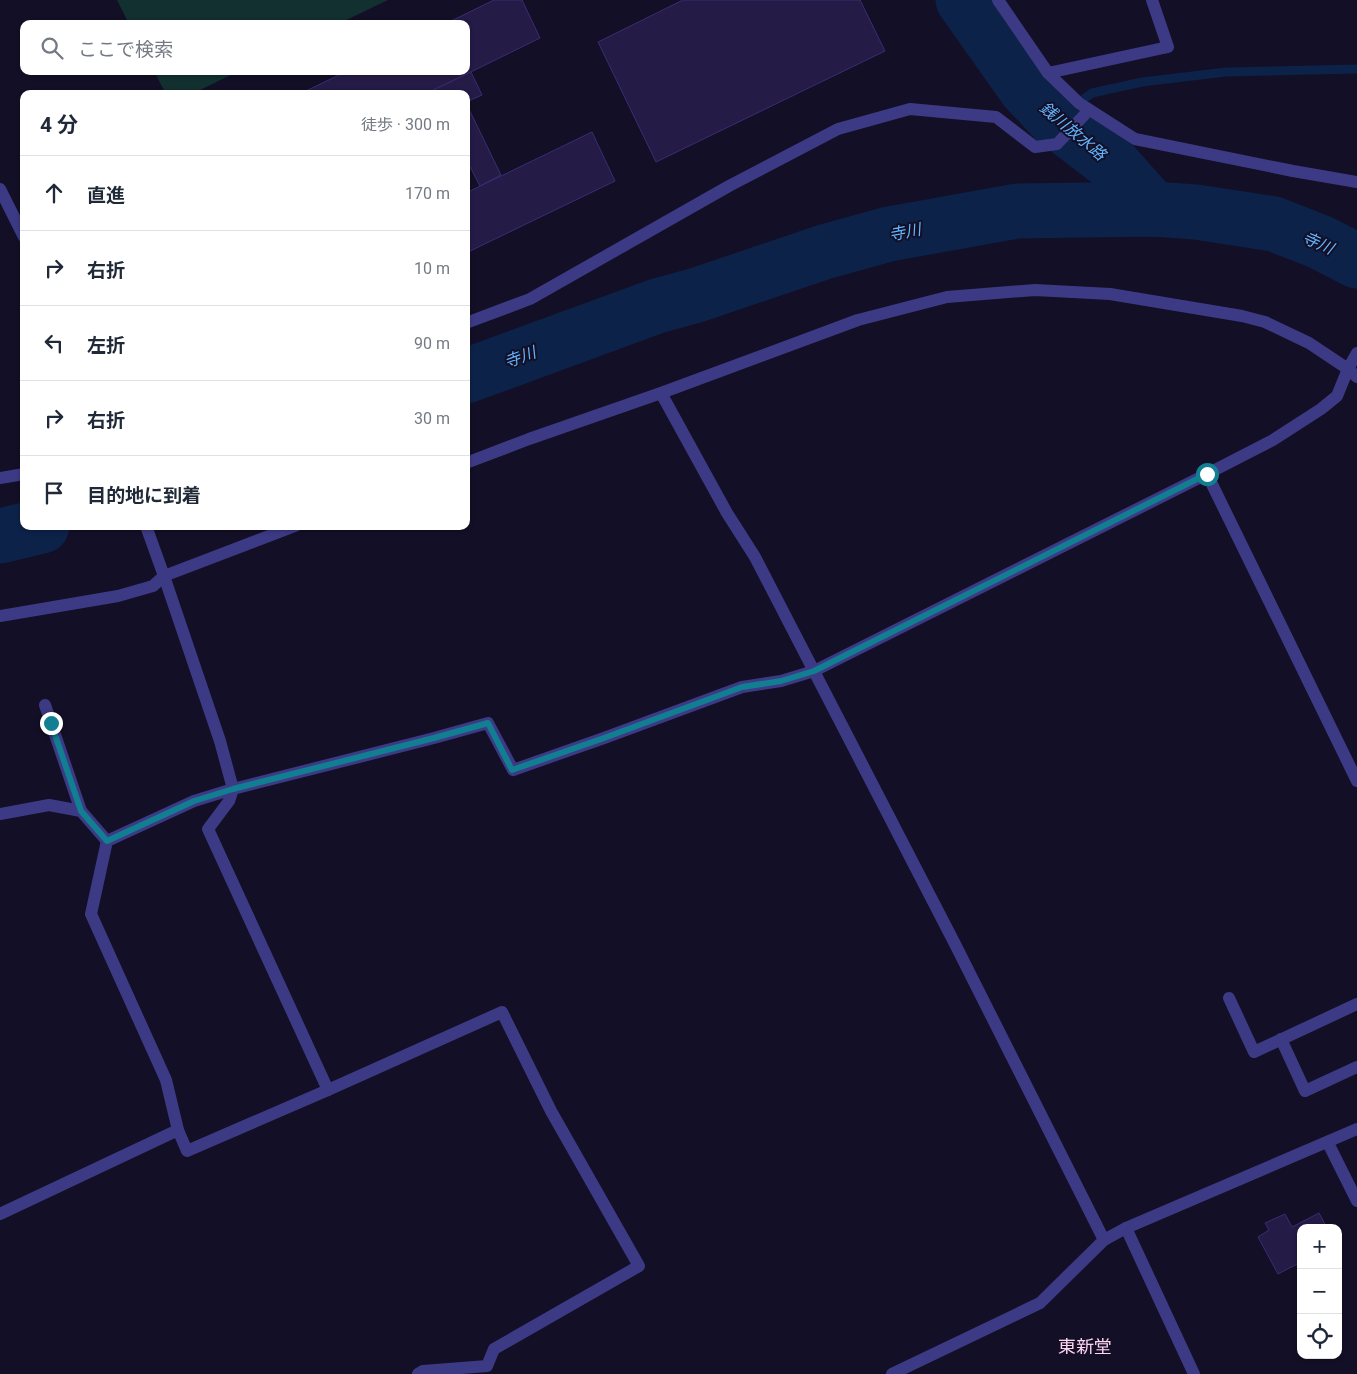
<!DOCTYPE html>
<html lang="ja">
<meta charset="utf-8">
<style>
:root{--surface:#fff;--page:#f2f2f3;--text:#1f2937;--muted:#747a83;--line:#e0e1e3}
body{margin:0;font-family:Roboto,"Noto Sans JP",sans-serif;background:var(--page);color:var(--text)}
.controls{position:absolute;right:15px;bottom:15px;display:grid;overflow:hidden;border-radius:10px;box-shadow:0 1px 4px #0004}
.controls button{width:45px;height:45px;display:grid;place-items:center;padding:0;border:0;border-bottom:1px solid var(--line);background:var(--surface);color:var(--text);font:25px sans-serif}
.stop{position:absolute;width:15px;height:15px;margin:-11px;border:4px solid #117e91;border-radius:50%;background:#fff}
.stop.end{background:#117e91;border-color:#fff;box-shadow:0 1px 5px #0008}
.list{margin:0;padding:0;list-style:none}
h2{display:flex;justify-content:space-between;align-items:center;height:65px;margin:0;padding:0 20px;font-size:21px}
h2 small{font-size:16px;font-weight:400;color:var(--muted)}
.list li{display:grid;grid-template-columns:32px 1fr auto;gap:15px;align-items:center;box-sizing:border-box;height:75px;padding:0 20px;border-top:1px solid var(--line)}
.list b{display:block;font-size:19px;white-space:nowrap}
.list em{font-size:16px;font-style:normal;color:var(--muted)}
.icon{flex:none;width:28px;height:28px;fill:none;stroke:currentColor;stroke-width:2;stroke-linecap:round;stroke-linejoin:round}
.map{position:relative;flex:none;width:1357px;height:1374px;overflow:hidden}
.search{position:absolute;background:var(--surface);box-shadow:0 1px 4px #0004;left:20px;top:20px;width:450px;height:55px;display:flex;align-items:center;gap:12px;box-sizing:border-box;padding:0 18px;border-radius:10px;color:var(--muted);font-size:19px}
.panel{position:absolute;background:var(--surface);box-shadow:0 1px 4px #0004;left:20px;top:90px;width:450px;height:440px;border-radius:10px}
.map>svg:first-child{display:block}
</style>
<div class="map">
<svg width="1357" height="1374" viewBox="0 0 1357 1374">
<rect width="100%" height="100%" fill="#130f26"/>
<!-- green -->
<g fill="#12302f">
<path d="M117,0H388L338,24H129Z"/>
<path d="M154,71H239L192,94H166Z"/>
</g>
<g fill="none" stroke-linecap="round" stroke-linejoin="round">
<!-- stream -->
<path stroke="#0c2248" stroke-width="9" d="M1055,120L1092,93L1142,82L1226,72L1357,69"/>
<!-- river -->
<g stroke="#0c2248" stroke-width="55">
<path d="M963,0L1026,89L1055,120L1114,165L1153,209"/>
<path d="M466,376L657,306L697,295L824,252L889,234L1017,211L1153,209L1196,212L1274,224L1320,242L1357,261"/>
<path d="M0,536L42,526"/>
</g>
</g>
<!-- building -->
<g fill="#241b47" stroke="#3b2d73">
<path d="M494,0H522L540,38L426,94H300L347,71H466V24H445Z"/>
<path d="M683,0H860L885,51L656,162L598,42Z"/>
<path d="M471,72L482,95L466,102V94H435L433,90Z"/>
<path d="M466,103L501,175L480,186L466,159Z"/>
<path d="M592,132L615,181L466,253V193Z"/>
<path d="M1319,1213L1327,1228H1301V1262L1278,1274L1258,1237L1269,1230L1265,1223L1285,1214L1292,1227Z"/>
</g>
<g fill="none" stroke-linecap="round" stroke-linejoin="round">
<!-- lane -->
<g stroke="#3d3a85" stroke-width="12">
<path d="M1229,998L1254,1052L1357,1004"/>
<path d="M1281,1039L1305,1091L1357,1067"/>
<path d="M1126,1228L1194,1374"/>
</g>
<!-- street -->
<g stroke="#3d3a85" stroke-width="12">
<path d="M998,0L1048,73L1079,103L1135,139L1293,171L1357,182"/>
<path d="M1048,73L1168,47L1152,0"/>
<path d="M0,189L24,237"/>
<path d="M466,323L530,299L729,186L838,129L910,109L996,117L1035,147L1057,144L1089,110"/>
<path d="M661,393L727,513L755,557L955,944L1104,1240"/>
<path d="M466,463L529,439L661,393L858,320L947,297L1035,290L1110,294L1242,316L1265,322L1309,343L1348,369L1357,377"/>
<path d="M1207,474L1357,781"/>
<path d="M0,478L24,474"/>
<path d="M146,526L164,576L220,741L233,789L229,801L208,829L328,1090"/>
<path d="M0,616L118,596L153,586L164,576L295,526"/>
<path d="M45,705L81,811"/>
<path d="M0,814L49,805L81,811L107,841"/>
<path d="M107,841L194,801L233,789L434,738L488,723L513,770L604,738L742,687L781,681L814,671L1207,474L1273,440L1321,409L1337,396L1348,369L1357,353"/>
<path d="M107,841L91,914L166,1080L178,1130"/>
<path d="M1328,1143L1357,1201"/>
<path d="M0,1214L178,1130L187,1151L328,1090L502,1012L551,1111L639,1266L494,1349L487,1366L423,1371L418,1374"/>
<path d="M892,1374L1040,1303L1104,1240L1126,1228L1357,1129"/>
</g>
</g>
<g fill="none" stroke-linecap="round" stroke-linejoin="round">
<!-- route -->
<path stroke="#117e91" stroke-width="6" d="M51,723L81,811L107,841L194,801L233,789L434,738L488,723L512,770L604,738L742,687L781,681L814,671L1207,474"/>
</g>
<g text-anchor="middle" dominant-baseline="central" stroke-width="4" stroke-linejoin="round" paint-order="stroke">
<!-- water labels -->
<g font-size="16" font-style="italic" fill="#62b6ff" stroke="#130f26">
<text transform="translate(1073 131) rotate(40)">銭川放水路</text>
<text transform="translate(905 232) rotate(-11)">寺川</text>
<text transform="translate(1318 243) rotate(24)">寺川</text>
<text transform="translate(520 357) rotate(-20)">寺川</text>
</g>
<!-- quarter labels -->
<g font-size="18" fill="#ffd6f0" stroke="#130f26">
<text x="1085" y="1346">東新堂</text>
</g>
</g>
</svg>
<div class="controls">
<button>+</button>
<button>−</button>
<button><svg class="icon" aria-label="locate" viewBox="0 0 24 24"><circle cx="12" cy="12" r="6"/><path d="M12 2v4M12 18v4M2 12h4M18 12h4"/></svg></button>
</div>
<div class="stop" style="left:1207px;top:474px"></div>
<div class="stop end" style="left:51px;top:723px"></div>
<div class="search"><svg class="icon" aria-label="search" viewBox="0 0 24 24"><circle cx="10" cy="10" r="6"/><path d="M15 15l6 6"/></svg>ここで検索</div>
<section class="panel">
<h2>4 分<small>徒歩 · 300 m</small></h2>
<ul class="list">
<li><svg class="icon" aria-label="ahead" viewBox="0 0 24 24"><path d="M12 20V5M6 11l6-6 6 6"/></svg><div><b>直進</b></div><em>170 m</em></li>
<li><svg class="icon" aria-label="right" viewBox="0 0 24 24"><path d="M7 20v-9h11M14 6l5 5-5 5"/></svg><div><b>右折</b></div><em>10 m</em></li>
<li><svg class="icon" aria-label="left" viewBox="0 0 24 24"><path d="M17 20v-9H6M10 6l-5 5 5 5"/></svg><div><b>左折</b></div><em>90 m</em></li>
<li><svg class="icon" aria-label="right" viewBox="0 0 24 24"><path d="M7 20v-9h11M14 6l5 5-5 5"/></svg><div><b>右折</b></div><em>30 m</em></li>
<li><svg class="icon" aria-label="arrive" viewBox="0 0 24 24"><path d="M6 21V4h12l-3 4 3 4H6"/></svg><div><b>目的地に到着</b></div></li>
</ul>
</section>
</div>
